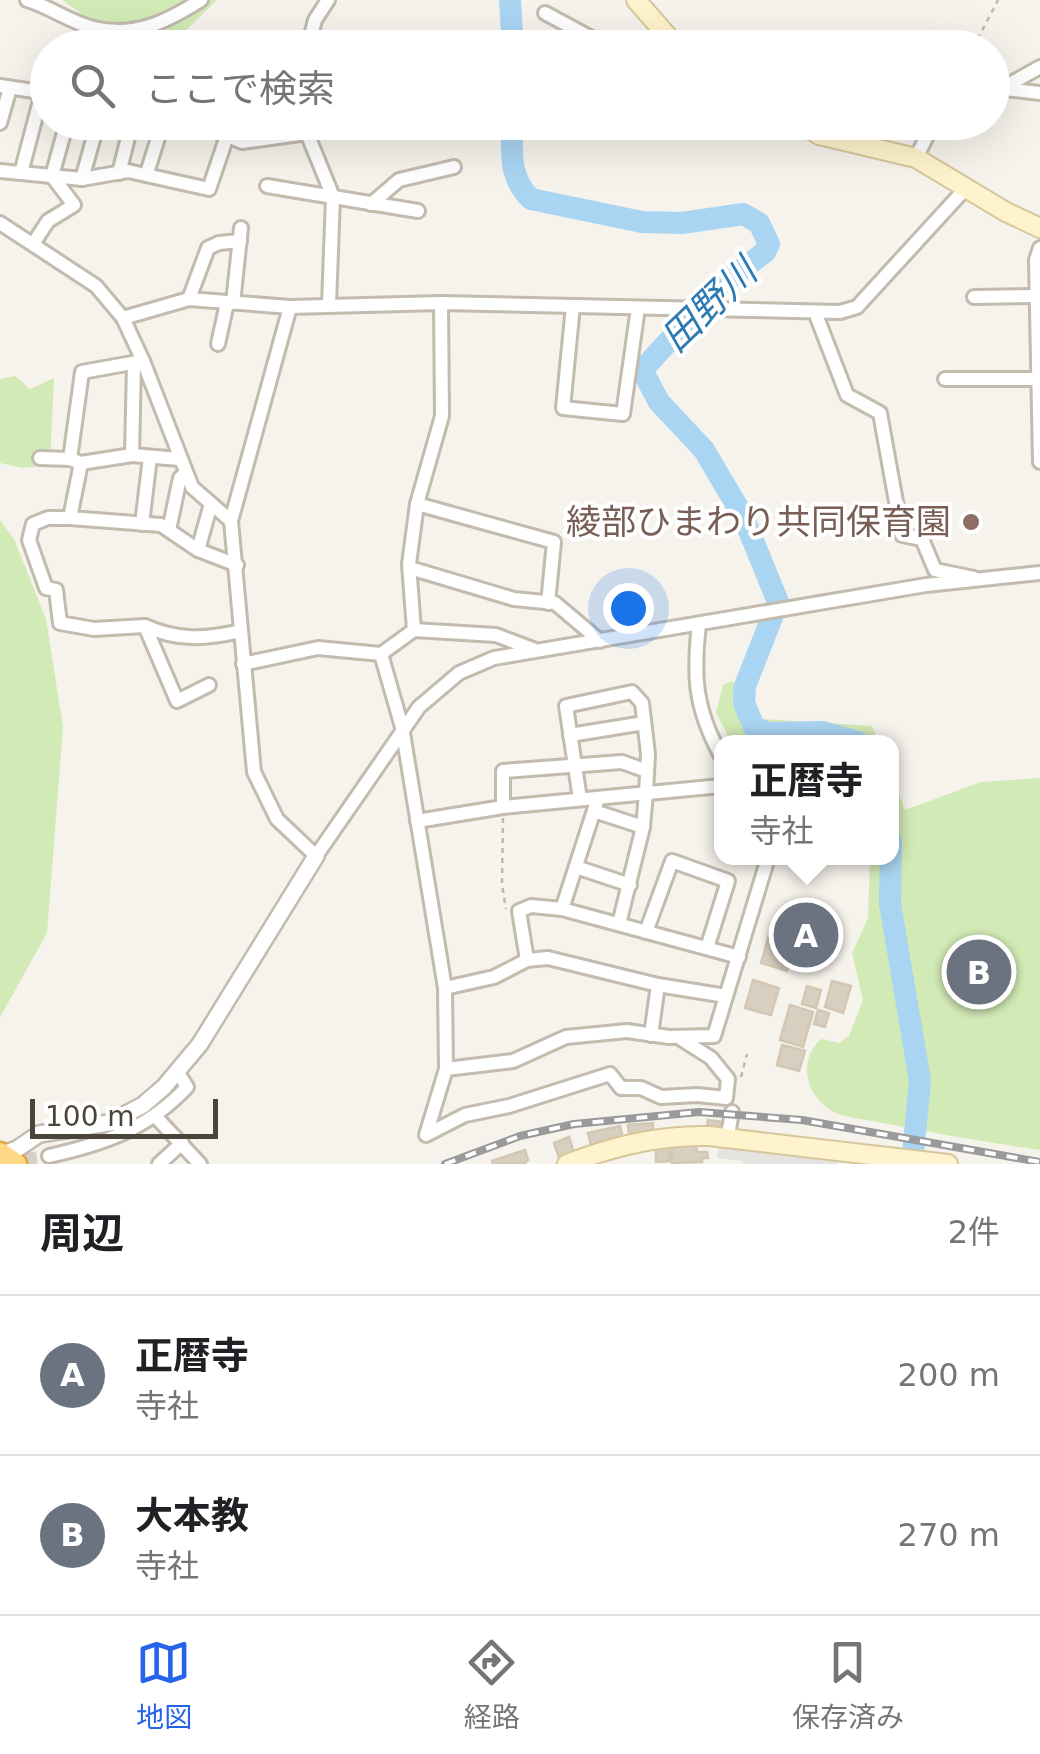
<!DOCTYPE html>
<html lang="ja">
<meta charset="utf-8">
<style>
:root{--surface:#fff;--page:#f2f2f2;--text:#202124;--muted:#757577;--line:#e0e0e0;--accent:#2563eb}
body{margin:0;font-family:"DejaVu Sans","Noto Sans JP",sans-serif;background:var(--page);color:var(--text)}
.scale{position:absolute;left:30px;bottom:25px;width:188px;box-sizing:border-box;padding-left:10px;border:5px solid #4b4439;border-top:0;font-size:28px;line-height:35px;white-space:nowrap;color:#4b4439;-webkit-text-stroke:8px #fff;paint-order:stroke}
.you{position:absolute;left:628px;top:608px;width:35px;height:35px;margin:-25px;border:8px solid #fff;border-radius:50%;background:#1a73e8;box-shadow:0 0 0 15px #1a73e833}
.badge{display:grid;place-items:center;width:65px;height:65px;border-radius:50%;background:var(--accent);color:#fff;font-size:32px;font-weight:700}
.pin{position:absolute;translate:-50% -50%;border:5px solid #fff;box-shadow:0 2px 10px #0006}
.popup{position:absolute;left:714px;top:735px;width:185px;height:130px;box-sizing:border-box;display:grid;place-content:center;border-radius:20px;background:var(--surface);filter:drop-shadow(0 2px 8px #0005);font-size:32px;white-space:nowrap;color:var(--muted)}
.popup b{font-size:38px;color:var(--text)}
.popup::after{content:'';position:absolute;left:50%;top:100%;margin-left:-20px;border:20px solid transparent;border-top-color:var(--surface)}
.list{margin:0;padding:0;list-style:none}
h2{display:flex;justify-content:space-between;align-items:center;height:130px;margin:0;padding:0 40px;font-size:42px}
h2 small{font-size:32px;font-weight:400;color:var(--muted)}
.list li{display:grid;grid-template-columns:65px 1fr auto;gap:30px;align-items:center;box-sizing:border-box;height:160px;padding:0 40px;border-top:2px solid var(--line)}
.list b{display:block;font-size:38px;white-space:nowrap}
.list p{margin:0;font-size:32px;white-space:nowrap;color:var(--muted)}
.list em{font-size:32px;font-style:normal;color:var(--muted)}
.icon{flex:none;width:55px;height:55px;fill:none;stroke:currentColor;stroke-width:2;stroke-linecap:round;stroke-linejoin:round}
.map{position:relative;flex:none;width:1040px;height:1164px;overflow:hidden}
.search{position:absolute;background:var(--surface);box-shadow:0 10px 40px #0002;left:30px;right:30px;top:30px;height:110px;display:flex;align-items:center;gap:25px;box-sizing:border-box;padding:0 35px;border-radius:55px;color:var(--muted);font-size:38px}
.sheet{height:450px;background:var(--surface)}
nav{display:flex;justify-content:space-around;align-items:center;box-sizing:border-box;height:140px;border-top:2px solid var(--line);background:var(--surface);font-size:28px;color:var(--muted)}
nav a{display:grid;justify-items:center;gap:5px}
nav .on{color:var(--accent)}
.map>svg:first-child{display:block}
</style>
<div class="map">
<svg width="1040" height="1164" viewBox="0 0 1040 1164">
<rect width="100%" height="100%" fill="#f6f3ec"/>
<!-- green -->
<g fill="#d2eab5">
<path d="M62,0H217L184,32L89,19Z"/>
<path d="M15,376L30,389L54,378L50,465L23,468L0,463V379Z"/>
<path d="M0,520L14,539L46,619L63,727L47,933L0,1017Z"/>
<path d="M732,681L739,686L740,714L762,719L872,726L878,742H731L716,713L723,685Z"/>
<path d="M891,774L905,810L981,782L1040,778V1150C986,1142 932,1133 878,1122C864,1119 844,1118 832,1111C806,1095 797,1061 821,1039L839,1043L849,1036L863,1000L852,953L868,918L870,858H891Z"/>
</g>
<!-- parking -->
<path fill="#e5e3e0" d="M719,1143L838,1157L837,1164H743L742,1161L717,1158Z"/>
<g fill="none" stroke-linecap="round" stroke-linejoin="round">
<!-- river -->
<g stroke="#a9d4f2" stroke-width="22">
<path d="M510,0L513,48"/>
<path d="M512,122C512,152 508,177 531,199L642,222L682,223L743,214L759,223L769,244L765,252L720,286L642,370L659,402L704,450L743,516L778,602L745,686L744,703L754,727L768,733L823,732L858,742"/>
<path d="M891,841L890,904L920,1081L912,1164"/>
</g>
</g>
<!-- building -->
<g fill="#d8cfc1" stroke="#d3c7b4" stroke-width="2.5">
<path d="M772,925L797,933L787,971L761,963Z"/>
<path d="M753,980L779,988L771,1015L745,1008Z"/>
<path d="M832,981L851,986L843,1013L825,1007Z"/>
<path d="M807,986L821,990L816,1008L802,1004Z"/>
<path d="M790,1005L813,1012L803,1047L780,1040Z"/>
<path d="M818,1010L829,1013L825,1027L814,1024Z"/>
<path d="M782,1045L805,1051L799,1071L777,1065Z"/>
<path d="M708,1120L723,1122L722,1131L707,1129Z"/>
<path d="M653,1123V1132L629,1134L628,1125Z"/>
<path d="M620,1126L623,1139L591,1146L588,1133Z"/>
<path d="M569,1137L575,1156L560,1161L554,1143Z"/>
<path d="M656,1145H669L670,1161L656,1162Z"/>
<path d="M672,1145H696L697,1152H707L708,1158H702V1162L672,1163Z"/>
<path d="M525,1150L528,1160L524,1164H493L492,1161Z"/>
</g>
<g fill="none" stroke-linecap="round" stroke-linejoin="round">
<!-- minor-tunnel -->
<path stroke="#d4d0c8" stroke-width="12" stroke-dasharray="12 6" stroke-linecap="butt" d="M7,1161L49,1156"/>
<defs>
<g id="minor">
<path d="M27,0C50,7 72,23 94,28C135,38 168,21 201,0"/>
<path d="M545,13L610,48"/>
<path d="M308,48L315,20L328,0"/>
<path d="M0,86L47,93"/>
<path d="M1005,89L1040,93"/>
<path d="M992,94L1040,67"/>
<path d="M194,122L242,142L307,133"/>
<path d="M306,122L307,133L333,197L329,305"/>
<path d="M0,123L10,88"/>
<path d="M916,158L934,122"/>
<path d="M0,171L82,179L128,171L209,189L227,136"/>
<path d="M21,173L42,93"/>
<path d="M119,173L132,122"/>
<path d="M147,173L163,122"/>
<path d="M82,179L98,122"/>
<path d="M267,186L418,211"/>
<path d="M371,204L399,180L454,167"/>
<path d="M0,223L96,286L123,318L143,361L192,487L231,521"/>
<path d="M33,244L48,221L74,205L52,176L67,122"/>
<path d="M1040,248L1036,260L1040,462"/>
<path d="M974,297L1037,296"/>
<path d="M189,299L208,248L219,243L240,241"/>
<path d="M233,303L241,228"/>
<path d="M573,306L563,408L623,414L638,308"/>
<path d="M290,307L231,521L254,772L277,819L316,856L419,707L459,673L494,658L926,585L1040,573"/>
<path d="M815,312L847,395L880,413L902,535L922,539L935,570L974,578"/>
<path d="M123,318L189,299L290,307L441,303L840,312L857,307L966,188"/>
<path d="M218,344L227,303"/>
<path d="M134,363L132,455L179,459"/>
<path d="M945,379H1038"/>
<path d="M132,455L81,463L70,459L82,372L143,361"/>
<path d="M40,458L70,459"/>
<path d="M81,463L70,518L161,525L198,550L237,565"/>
<path d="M417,504L554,542L548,603"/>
<path d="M70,518H48L33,524L29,540L46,588L56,590L60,623L94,629L145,626"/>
<path d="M142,524L150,457"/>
<path d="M169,530L180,478L186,473"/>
<path d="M198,550L211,504"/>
<path d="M410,568L514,599L555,603L600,641"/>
<path d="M699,624C693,677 695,708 721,756"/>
<path d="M414,630L409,564L417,504L442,416L441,303"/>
<path d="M381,654L402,727L445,988L446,1069L513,1061L566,1037L627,1031L669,1037L714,1036L768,858"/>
<path d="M243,664L318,648L381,654L414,630L496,635L533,649"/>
<path d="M209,685L177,701L145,626C178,641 206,639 241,631"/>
<path d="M570,735L644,723"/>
<path d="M580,799L566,706L632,692L642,703L648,754L646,793L643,827L619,924"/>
<path d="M503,807V771L622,762L647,771"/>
<path d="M594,811L643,827"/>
<path d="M417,821L503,807L721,786"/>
<path d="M576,867L630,885"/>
<path d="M562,909L598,798"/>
<path d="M646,932L672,861L728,881L707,948"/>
<path d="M527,960L519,911L531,906L562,909L739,957"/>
<path d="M445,988L494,977L527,960L548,958L658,985L726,996"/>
<path d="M651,1035L658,985"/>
<path d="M446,1069L426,1135L465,1115L509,1106L610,1074L621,1088H641L661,1097L697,1095L726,1098L728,1079L711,1058L681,1039"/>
<path d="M156,1117L200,1164"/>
<path d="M727,1140L732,1112"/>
<path d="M49,1156C103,1144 148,1129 187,1087L178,1073"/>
<path d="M159,1164L182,1143"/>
</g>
<path id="tertiary" d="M2,1154L17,1149L39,1134L109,1123L143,1105L164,1087L200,1044L316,856"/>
<g id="secondary">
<path d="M636,0L671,40L682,48"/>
<path d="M798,122L819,135L916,158L1006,212L1040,228"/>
<path d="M567,1164C614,1146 659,1135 709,1136L948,1164"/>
</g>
<path id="trunk" d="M0,1153L16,1164"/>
</defs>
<!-- minor casing -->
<use href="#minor" stroke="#c2bbae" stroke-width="18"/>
<!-- tertiary casing -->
<use href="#tertiary" stroke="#c2bbae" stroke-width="20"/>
<!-- secondary casing -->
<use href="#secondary" stroke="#d6c79b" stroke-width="22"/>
<!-- trunk casing -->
<use href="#trunk" stroke="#e0a43c" stroke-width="25"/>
<!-- path -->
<g stroke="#c4b79f" stroke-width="2.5" stroke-dasharray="5 5" stroke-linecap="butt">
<path d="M973,48L998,0"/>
<path d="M503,818L502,884L506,909"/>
<path d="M741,1077L747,1054"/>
</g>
<!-- minor -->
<use href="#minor" stroke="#fff" stroke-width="12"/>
<!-- tertiary -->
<use href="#tertiary" stroke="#fff" stroke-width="15"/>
<!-- secondary -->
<use href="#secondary" stroke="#fff3cd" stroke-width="18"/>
<!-- trunk -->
<use href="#trunk" stroke="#ffd985" stroke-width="20"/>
<defs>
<path id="rail" d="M445,1164L520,1136L574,1124L699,1112L802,1120L1040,1162"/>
</defs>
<!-- rail casing -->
<use href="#rail" stroke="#9a9a9a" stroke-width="8"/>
<!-- rail -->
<use href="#rail" stroke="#fff" stroke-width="4" stroke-dasharray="11" stroke-linecap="butt"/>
</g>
<!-- markers -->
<circle fill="#8d6e63" stroke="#fff" stroke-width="4" cx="971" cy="522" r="10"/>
<g text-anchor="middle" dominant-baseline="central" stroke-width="8" stroke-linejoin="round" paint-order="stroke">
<!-- education labels -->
<g font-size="35" fill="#785e54" stroke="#fff" text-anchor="end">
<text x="951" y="522">綾部ひまわり共同保育園</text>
</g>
<!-- water labels -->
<g font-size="38" font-style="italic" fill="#2e7ab2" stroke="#fff">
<text transform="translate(709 305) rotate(-44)">田野川</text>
</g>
</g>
</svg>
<div class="scale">100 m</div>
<div class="you"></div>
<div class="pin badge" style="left:806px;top:935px;background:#6b7280">A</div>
<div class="popup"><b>正暦寺</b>寺社</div>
<div class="pin badge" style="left:979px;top:972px;background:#6b7280">B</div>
<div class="search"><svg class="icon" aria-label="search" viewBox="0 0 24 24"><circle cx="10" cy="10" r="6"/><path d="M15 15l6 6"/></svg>ここで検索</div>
</div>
<section class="sheet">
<h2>周辺<small>2件</small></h2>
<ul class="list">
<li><span class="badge" style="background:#6b7280">A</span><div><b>正暦寺</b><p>寺社</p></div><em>200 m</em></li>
<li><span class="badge" style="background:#6b7280">B</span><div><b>大本教</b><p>寺社</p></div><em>270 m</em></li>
</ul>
</section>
<nav>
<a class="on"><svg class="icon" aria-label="map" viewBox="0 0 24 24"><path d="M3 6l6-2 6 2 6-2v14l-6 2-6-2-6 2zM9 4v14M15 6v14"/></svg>地図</a>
<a><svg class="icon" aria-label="directions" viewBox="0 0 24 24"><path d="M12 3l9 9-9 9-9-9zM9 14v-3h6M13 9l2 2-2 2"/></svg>経路</a>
<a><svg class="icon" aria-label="saved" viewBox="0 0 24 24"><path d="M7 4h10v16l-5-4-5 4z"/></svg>保存済み</a>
</nav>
